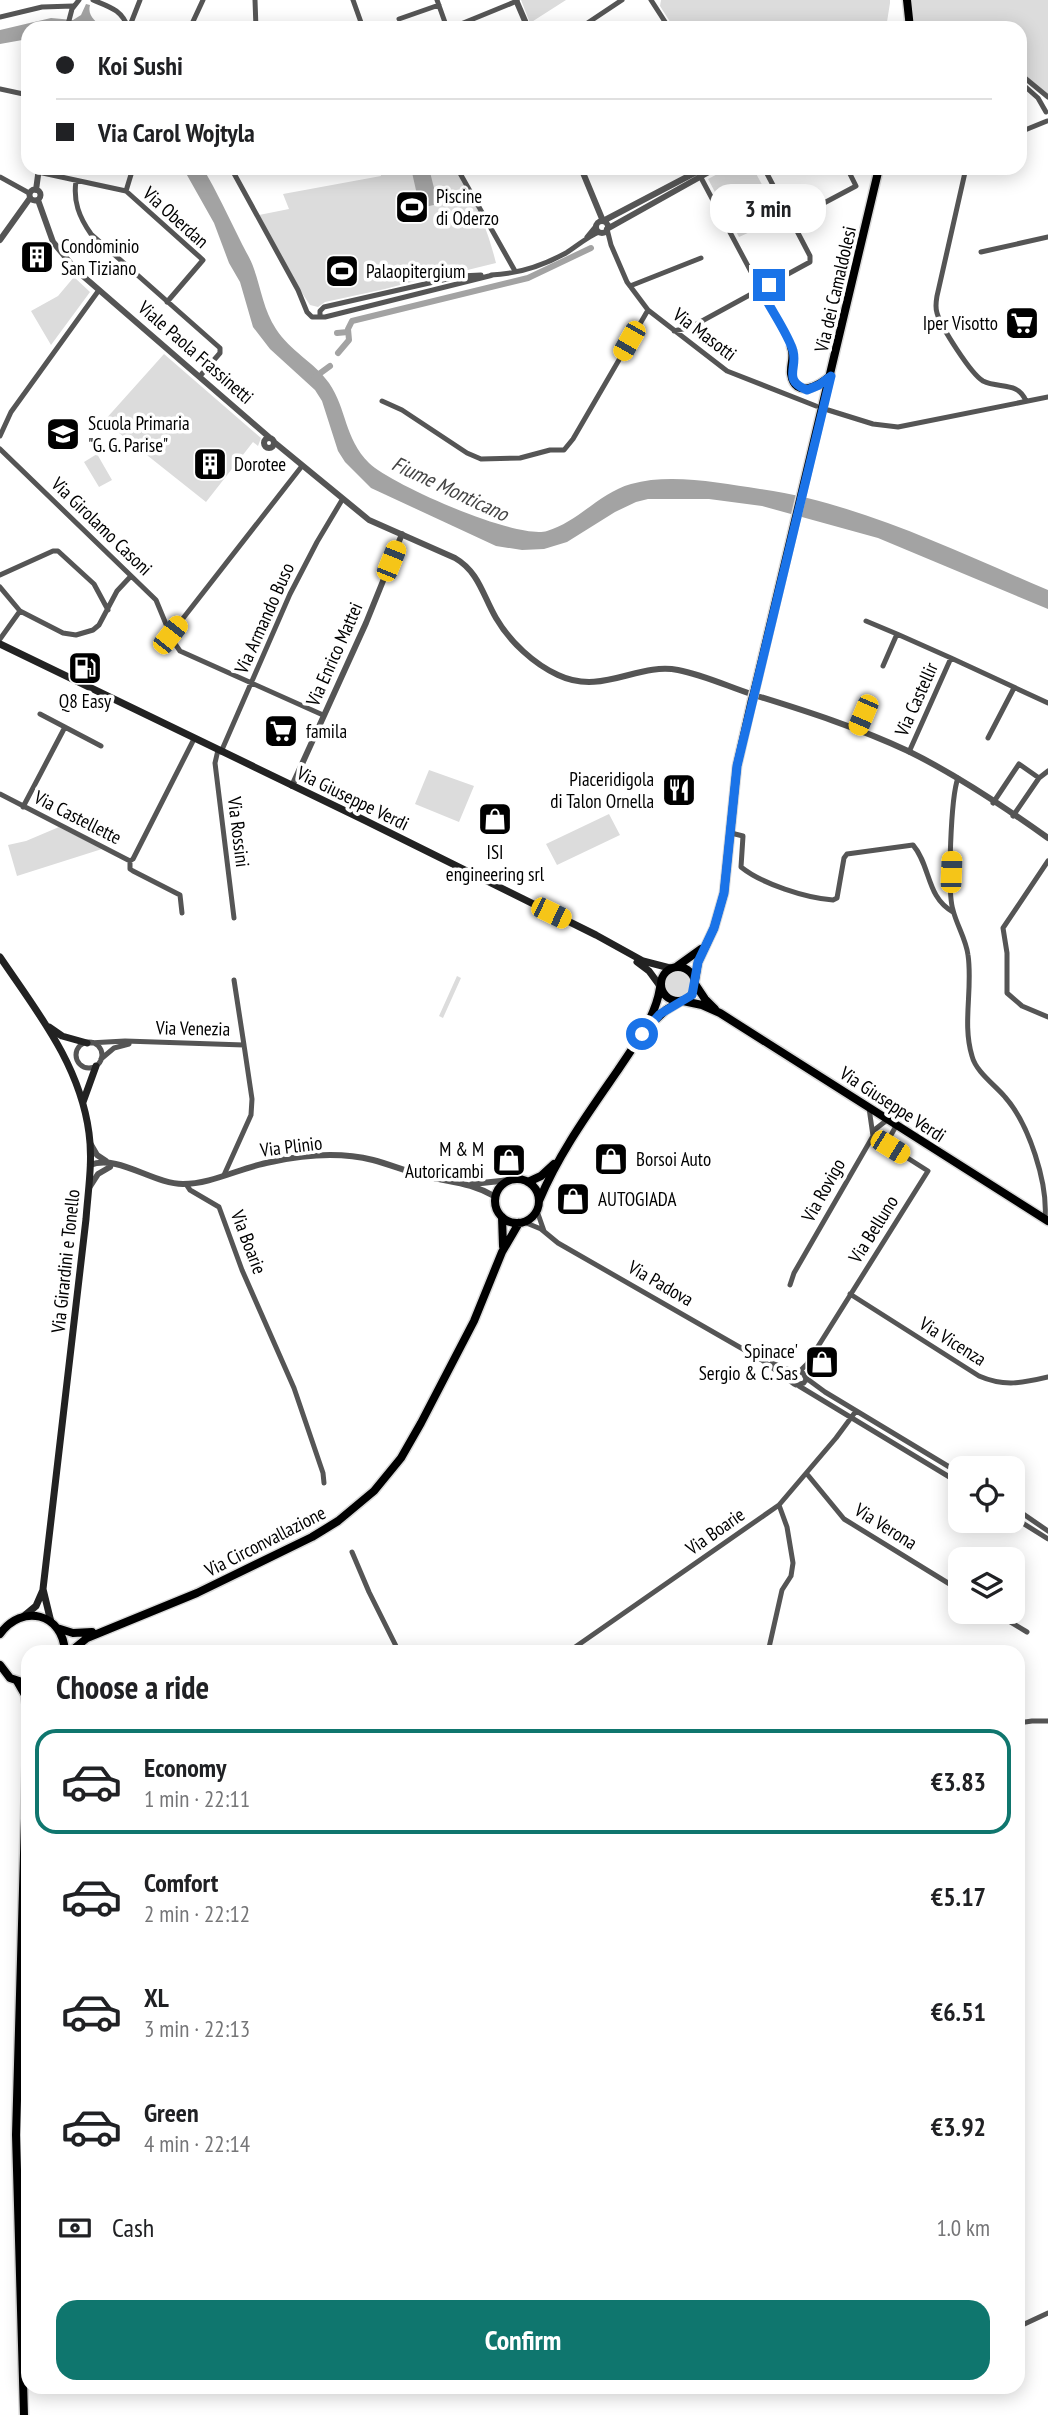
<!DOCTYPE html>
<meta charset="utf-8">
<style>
body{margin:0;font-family:"PT Sans Narrow",sans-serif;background:#f6f6f6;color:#202124;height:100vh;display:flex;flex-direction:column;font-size:26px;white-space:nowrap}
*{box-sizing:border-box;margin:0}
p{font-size:23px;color:#757577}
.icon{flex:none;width:38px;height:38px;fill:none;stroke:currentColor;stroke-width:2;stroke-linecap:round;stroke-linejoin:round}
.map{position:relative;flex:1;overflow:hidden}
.panel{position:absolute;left:21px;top:1645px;width:1004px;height:749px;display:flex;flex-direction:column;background:#fff;border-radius:21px;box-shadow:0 4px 18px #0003}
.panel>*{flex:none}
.top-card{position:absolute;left:21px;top:21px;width:1006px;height:154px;border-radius:21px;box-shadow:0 4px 18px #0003;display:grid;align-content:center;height:154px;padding:0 35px;background:#fff}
.fabs{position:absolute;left:948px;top:1456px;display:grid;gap:14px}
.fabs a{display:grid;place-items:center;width:77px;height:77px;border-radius:14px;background:#fff;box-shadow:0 4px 18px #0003;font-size:35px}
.end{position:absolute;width:32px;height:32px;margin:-16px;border:9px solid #1a73e8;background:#fff;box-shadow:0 0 0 4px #fff}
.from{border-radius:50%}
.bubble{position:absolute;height:49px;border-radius:21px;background:#fff;box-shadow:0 4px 18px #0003;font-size:23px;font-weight:800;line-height:49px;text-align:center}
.car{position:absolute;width:21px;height:42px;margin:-21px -10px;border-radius:9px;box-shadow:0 0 5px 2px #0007;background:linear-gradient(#f5c518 24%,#345 0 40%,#f5c518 0 76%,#345 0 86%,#f5c518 0)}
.top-card b{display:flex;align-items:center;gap:24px;height:66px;font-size:26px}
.top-card b+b{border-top:2px solid #e0e0e0}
.top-card i{width:18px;height:18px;background:#202124}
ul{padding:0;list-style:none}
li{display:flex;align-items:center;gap:21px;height:105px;margin:0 14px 10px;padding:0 21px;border:4px solid transparent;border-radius:21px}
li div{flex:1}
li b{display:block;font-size:26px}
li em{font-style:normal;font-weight:800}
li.active{border-color:#0f766e}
li>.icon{width:63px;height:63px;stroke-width:1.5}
h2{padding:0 35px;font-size:32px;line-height:84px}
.pay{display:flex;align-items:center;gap:18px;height:77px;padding:0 35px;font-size:26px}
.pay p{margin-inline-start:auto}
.primary-button{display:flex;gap:14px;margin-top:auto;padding:14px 35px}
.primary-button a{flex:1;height:80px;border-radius:21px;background:#0f766e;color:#fff;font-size:28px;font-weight:800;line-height:80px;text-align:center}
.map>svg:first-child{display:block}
.green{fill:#dcdcdc}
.water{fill:#a3a3a3}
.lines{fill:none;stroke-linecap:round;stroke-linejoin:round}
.canal{stroke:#a3a3a3;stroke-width:6}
.primary-casing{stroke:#dbdbdb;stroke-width:11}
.minor{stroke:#555;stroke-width:5}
.tertiary{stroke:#555;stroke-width:6}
.secondary{stroke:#222;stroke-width:7}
.primary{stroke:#000;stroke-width:8}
.primary-bridge-casing{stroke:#dbdbdb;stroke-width:11;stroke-linecap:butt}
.primary-bridge{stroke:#000;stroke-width:8}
.route{stroke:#1a73e8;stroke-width:9}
.labels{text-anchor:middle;stroke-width:7;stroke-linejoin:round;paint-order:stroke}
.poi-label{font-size:19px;fill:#000;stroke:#fff;text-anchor:start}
.street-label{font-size:19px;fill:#000;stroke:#fff}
.water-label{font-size:21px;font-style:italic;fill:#444;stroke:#fff}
</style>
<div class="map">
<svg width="1048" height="2415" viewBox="0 0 1048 2415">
<rect width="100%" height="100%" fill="#fff"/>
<path class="green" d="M521,0H566L530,23Z
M661,0H890V3L886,28H674L660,6Z
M907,0H1048V97L1020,74V28H910Z
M380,168H453C476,201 486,224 496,263L435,278L434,276L385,289L325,302L318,307L310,305L300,290L259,215L289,209L283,194L381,176Z
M729,168H753L780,218L739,237L708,179Z
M74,277L90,292L51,345L31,311L58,296Z
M164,354L261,438L258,446L253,442L206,502L104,421Z
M97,454L112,480L99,487L84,462Z
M429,770L474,786L459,822L415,804Z
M609,814L620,835L557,865L546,844Z
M59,827L102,849L17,876L8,845L26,841Z
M664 985a13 13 0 1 1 26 0a13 13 0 1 1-26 0Z
M457,976L461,978L443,1018L439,1016Z"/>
<path class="water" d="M86,4L90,5C87,16 96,21 103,28H28V39L0,44V30L51,18L73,20L81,15Z
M183,168H203C217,192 228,216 240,240C244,249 251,259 254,269C261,289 264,311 276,329C290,351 314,362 329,383C347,409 344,438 369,463C392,485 517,540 547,531C578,522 599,493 631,484C671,473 719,483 760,489C860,503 955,551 1048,590V609L878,538L762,506L709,499H648L636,502L615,512L567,542L544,549L522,550L496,546L371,488L345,462L338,451L322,401L315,390L270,349L253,327L240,282L229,263L214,223Z
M411,168H429L438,204L420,208Z"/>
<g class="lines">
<path class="canal" d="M337,333L348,332
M338,353L349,340L348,329L352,321L528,278L591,248
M315,377L330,366"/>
<g class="primary-casing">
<path id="primary" d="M907,0L910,28
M791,347C795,357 790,364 791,374C795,400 820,385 830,376
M755,689L879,168
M661 984a17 17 0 1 1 34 0a17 17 0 1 1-34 0Z
M676,967L701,949
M695,980L698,962L714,928L724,893L737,766L752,700
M695,984L705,999L715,1009
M683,1001L702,1005L720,1013L1048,1221
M651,1024L666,1010L679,1002
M495 1201a22 22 0 1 1 44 0a22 22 0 1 1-44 0Z
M528,1182L541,1176L554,1164
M539,1201C559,1153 589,1112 618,1070C635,1044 655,1019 660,988
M502,1217L503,1246
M57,1628L73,1633L92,1632
M0,1634C22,1603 63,1613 65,1652
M70,1652L87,1638L197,1593L312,1537L338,1521L374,1491L401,1458L421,1423L474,1321L502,1252L519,1223
M0,1665L10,1678L28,1684
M17,1681L25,1695L28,1713L16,2135L24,2415"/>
</g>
<path class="minor" d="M93,0C110,7 122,10 128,28
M255,0L256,28
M353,0L363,28
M437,0L447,28
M651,0L669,28
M0,17L42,7L73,6
M399,19L439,5
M67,28L72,9L79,0
M129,28L140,0
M190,28L203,0
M451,28L517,1
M580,28L622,0
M1020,74L1048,97
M1020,82L1038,98L1046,112
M0,89L28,95
M1020,132L1047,121
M231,168L298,290L307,312L312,317H325L493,275
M457,168L515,271
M966,168L937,296C936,302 935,307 937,313C941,327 971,374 983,381C999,389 1018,381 1026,401
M38,172L126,191L203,260L167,302
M699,174L791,347
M0,177L29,193
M76,181C73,201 79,217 91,234L220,348V353L200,376
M126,191L133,168
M792,220L856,186L847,168
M607,229L611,245L627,282L648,310L727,371L816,406
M587,237L596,226
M981,252L1048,237
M491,275C517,274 542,266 566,253C577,246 587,237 599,232
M630,286L701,258
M320,316V311L324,307L460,276L481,275
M674,331L691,327L810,262V256L764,168
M382,401L402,410L467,453L481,459L520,458L550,450H564L573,439L648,310
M828,410L873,424L898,427L1048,397
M0,436L11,412L99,290
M0,449L156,600L173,641L180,651L323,715
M0,575L53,551H58L94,584L108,610
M0,587L20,611L63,633L76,635L93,630L99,625L117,591L131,576
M866,621L897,634
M170,635L302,466
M0,639L20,611
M883,666L897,634L951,658
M40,714L101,746
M856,730L869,699
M988,738L1014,688
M218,750L215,763L234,918
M221,752L290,594L317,542L342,500
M909,752L951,658L1048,703
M958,778C951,796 947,891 953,910C957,926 966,939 968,955C973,988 962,1024 972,1056C976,1072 995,1085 1005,1097C1029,1124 1048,1183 1045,1219
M0,794L130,861L133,859L194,739
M993,803L1019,764L1039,778
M23,807L65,727
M1013,816L1039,778L1048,771
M731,833L743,836L741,867C762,884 806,898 833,900L837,898L844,858L847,854L913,845C931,866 926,897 953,912
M130,861V869L133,871L180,895L182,913
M1048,861L1003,928L1007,953V993L1022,1006L1048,1017
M234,980L244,1045
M76 1055a13 13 0 1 1 26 0a13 13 0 1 1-26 0Z
M89,1043L125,1041L244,1045L252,1099L251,1115L224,1175
M101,1059L114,1048L129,1044
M869,1108L873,1136
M873,1131L887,1120
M886,1144L896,1126
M186,1184L190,1190L219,1207L242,1270L294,1388L323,1473L324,1483
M537,1211L544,1231
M524,1222L541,1229L558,1243L762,1360L794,1384L796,1385L804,1383L806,1379L803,1373L798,1372L792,1375L794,1384
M790,1285L794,1273L873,1136
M850,1294L979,1376C1004,1387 1023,1383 1048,1377
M772,1363L795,1372
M799,1372L807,1364L928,1171L873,1136
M806,1378L825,1392L961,1474
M799,1386L961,1484
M807,1474L844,1519L961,1591
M1013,1507L1048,1531
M1013,1517L1048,1539
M352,1552L369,1592L399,1652
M994,1612L1027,1632
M568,1652L779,1505L836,1438L856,1411
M768,1652L782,1590L791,1576L793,1563L787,1527L779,1505
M1018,1723L1032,1721H1048
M1018,2327L1048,2313"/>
<path class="tertiary" d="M516,0L528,28
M581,168L603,221L704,168
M29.5 195a5.5 5.5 0 1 1 11 0a5.5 5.5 0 1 1-11 0Z
M36,190L39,168
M38,200L53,242L76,270L270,438
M596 227a6 6 0 1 1 12 0a6 6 0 1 1-12 0Z
M607,229L716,168
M0,240L30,198
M264 443a5 5 0 1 1 10 0a5 5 0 1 1-10 0Z
M274,442L369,520L455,558C479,572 483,596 496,618C510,642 534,664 558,675C602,696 638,662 678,670C704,675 729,687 754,695C806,711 859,728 908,751C955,774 1006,808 1048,838
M292,786L366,623L402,534
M90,1143L97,1155L106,1161
M90,1165C118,1154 153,1184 183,1184C212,1184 242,1167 271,1162C303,1155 341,1152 373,1160C392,1165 410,1173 429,1177C456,1183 471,1183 496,1197
M472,1184L511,1180
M89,1188L98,1174L110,1167"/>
<path class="secondary" d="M0,644L362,819L596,935L643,961L670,968
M0,957C38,1013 80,1065 89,1133C93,1161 88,1191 86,1219L43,1589L51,1622
M637,962L649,971L660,986
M49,1027L62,1036L87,1043
M83,1102L96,1066
M24,1616L36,1606L43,1590"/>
<use href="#primary" class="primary"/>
<g class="primary-bridge-casing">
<path id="primary-bridge" d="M752,700L755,689"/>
</g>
<use href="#primary-bridge" class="primary-bridge"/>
</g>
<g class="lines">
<path class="route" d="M642,1034L660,1014L692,995L698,962L714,928L724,893L737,766L831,376L819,385L807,390C782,380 798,368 793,351C789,335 769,307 761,290L769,285"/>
</g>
<defs>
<g id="stadium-square" transform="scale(1.75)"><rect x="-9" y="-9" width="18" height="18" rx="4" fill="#000" stroke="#fff"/><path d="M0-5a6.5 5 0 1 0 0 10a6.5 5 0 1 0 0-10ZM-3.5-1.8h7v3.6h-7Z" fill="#fff"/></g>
<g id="building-square" transform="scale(1.75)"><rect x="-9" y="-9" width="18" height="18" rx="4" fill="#000" stroke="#fff"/><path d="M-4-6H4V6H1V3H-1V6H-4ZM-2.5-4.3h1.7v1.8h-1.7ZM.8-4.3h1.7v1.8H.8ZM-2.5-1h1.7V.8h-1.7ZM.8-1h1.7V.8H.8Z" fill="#fff"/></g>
<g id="supermarket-square" transform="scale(1.75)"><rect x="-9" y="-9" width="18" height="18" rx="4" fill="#000" stroke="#fff"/><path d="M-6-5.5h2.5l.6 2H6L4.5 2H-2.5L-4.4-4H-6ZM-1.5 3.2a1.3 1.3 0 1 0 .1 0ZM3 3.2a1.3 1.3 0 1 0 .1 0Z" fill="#fff"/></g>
<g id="school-square" transform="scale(1.75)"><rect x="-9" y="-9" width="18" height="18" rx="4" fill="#000" stroke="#fff"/><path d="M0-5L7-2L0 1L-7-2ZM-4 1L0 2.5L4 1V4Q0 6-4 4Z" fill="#fff"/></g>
<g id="fuel-square" transform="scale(1.75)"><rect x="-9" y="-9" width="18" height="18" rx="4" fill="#000" stroke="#fff"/><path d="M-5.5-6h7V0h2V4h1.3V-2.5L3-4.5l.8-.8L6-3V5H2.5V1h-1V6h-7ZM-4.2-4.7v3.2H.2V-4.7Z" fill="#fff"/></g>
<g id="restaurant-square" transform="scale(1.75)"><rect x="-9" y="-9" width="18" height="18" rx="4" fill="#000" stroke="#fff"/><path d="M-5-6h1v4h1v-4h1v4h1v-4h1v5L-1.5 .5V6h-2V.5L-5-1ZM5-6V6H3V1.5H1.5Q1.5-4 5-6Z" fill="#fff"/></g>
<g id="shop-square" transform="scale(1.75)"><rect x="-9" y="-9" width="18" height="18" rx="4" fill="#000" stroke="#fff"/><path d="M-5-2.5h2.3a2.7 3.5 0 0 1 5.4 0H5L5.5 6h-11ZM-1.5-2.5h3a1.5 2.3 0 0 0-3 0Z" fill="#fff"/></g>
</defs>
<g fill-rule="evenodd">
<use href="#stadium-square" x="412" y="207"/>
<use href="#building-square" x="37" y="257"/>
<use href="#stadium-square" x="342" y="271"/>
<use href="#supermarket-square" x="1022" y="323"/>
<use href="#school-square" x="63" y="434"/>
<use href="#building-square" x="210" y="464"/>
<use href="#fuel-square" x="85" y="668"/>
<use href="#supermarket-square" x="281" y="731"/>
<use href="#restaurant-square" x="679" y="790"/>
<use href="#shop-square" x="495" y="819"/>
<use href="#shop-square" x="611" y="1159"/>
<use href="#shop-square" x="509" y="1160"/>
<use href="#shop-square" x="573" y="1199"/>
<use href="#shop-square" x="822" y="1362"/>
</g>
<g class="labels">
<g class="poi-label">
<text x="436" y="203">Piscine<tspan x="436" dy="22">di Oderzo</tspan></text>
<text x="61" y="253">Condominio<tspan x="61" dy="22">San Tiziano</tspan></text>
<text x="366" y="278">Palaopitergium</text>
<text x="998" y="330" text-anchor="end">Iper Visotto</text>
<text x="88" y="430">Scuola Primaria<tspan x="88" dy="22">"G. G. Parise"</tspan></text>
<text x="234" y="471">Dorotee</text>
<text x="85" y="708" text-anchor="middle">Q8 Easy</text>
<text x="306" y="738">famila</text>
<text x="654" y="786" text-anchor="end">Piaceridigola<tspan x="654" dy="22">di Talon Ornella</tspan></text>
<text x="495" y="859" text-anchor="middle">ISI<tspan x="495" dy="22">engineering srl</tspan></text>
<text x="484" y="1156" text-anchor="end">M &amp; M<tspan x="484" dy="22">Autoricambi</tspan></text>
<text x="636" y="1166">Borsoi Auto</text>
<text x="598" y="1206">AUTOGIADA</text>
<text x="798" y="1358" text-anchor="end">Spinace'<tspan x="798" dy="22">Sergio &amp; C. Sas</tspan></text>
</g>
<g class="street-label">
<text transform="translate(176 217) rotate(42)" y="7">Via Oberdan</text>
<text transform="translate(835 289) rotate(-77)" y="7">Via dei Camaldolesi</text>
<text transform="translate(705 334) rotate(37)" y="7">Via Masotti</text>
<text transform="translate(196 352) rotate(41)" y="7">Viale Paola Frassinetti</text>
<text transform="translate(102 526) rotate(44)" y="7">Via Girolamo Casoni</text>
<text transform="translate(264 618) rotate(-66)" y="7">Via Armando Buso</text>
<text transform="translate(334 654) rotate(-66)" y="7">Via Enrico Mattei</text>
<text transform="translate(916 699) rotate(-66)" y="7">Via Castellir</text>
<text transform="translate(353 798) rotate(26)" y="7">Via Giuseppe Verdi</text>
<text transform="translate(78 817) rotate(27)" y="7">Via Castellette</text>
<text transform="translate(239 832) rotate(83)" y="7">Via Rossini</text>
<text transform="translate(193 1028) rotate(1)" y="7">Via Venezia</text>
<text transform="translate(893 1104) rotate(33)" y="7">Via Giuseppe Verdi</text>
<text transform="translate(291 1146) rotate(-7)" y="7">Via Plinio</text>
<text transform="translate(823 1190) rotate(-61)" y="7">Via Rovigo</text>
<text transform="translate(873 1229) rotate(-58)" y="7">Via Belluno</text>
<text transform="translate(249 1242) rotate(69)" y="7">Via Boarie</text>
<text transform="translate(65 1261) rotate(-84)" y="7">Via Girardini e Tonello</text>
<text transform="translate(661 1283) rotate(30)" y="7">Via Padova</text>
<text transform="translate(953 1341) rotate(32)" y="7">Via Vicenza</text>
<text transform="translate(886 1526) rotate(32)" y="7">Via Verona</text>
<text transform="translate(715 1531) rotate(-35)" y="7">Via Boarie</text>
<text transform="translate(265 1541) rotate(-27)" y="7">Via Circonvallazione</text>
</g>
<g class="water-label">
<text transform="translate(450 489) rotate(25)" y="7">Fiume Monticano</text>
</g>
</g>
</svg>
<div class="fabs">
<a><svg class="icon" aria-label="locate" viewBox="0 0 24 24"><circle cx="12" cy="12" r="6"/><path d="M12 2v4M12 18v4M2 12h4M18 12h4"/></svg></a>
<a><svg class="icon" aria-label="layers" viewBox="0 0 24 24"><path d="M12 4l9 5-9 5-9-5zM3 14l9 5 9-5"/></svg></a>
</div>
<i class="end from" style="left:642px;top:1034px"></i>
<i class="end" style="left:769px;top:285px"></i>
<div class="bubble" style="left:710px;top:184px;width:116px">3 min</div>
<i class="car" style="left:629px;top:341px;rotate:210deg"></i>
<i class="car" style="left:391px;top:561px;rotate:22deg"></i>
<i class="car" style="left:170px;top:635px;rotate:38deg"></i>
<i class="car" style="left:863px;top:715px;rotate:203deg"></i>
<i class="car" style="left:951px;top:872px;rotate:2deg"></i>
<i class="car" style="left:551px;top:913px;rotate:116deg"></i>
<i class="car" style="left:890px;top:1147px;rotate:122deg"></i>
<div class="top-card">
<b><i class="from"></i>Koi Sushi</b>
<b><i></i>Via Carol Wojtyla</b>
</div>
<section class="panel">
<h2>Choose a ride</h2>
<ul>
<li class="active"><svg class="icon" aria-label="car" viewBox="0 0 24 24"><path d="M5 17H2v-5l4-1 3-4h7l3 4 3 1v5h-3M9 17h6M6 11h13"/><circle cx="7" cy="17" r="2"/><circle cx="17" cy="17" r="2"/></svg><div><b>Economy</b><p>1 min · 22:11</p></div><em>€3.83</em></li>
<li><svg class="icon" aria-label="car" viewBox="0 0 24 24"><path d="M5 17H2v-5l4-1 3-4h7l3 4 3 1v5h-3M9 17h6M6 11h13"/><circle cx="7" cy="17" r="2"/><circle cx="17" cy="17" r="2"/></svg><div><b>Comfort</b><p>2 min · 22:12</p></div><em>€5.17</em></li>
<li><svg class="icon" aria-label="car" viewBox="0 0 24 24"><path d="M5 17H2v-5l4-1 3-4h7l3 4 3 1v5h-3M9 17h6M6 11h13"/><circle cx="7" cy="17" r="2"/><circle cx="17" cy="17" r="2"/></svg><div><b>XL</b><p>3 min · 22:13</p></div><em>€6.51</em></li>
<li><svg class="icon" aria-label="car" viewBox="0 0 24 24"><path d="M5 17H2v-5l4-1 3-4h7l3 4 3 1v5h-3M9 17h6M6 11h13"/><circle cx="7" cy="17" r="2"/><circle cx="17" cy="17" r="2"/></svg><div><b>Green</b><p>4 min · 22:14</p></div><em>€3.92</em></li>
</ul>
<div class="pay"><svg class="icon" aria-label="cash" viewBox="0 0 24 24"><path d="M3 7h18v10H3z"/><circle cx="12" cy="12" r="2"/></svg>Cash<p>1.0 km</p></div>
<div class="primary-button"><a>Confirm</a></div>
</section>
</div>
